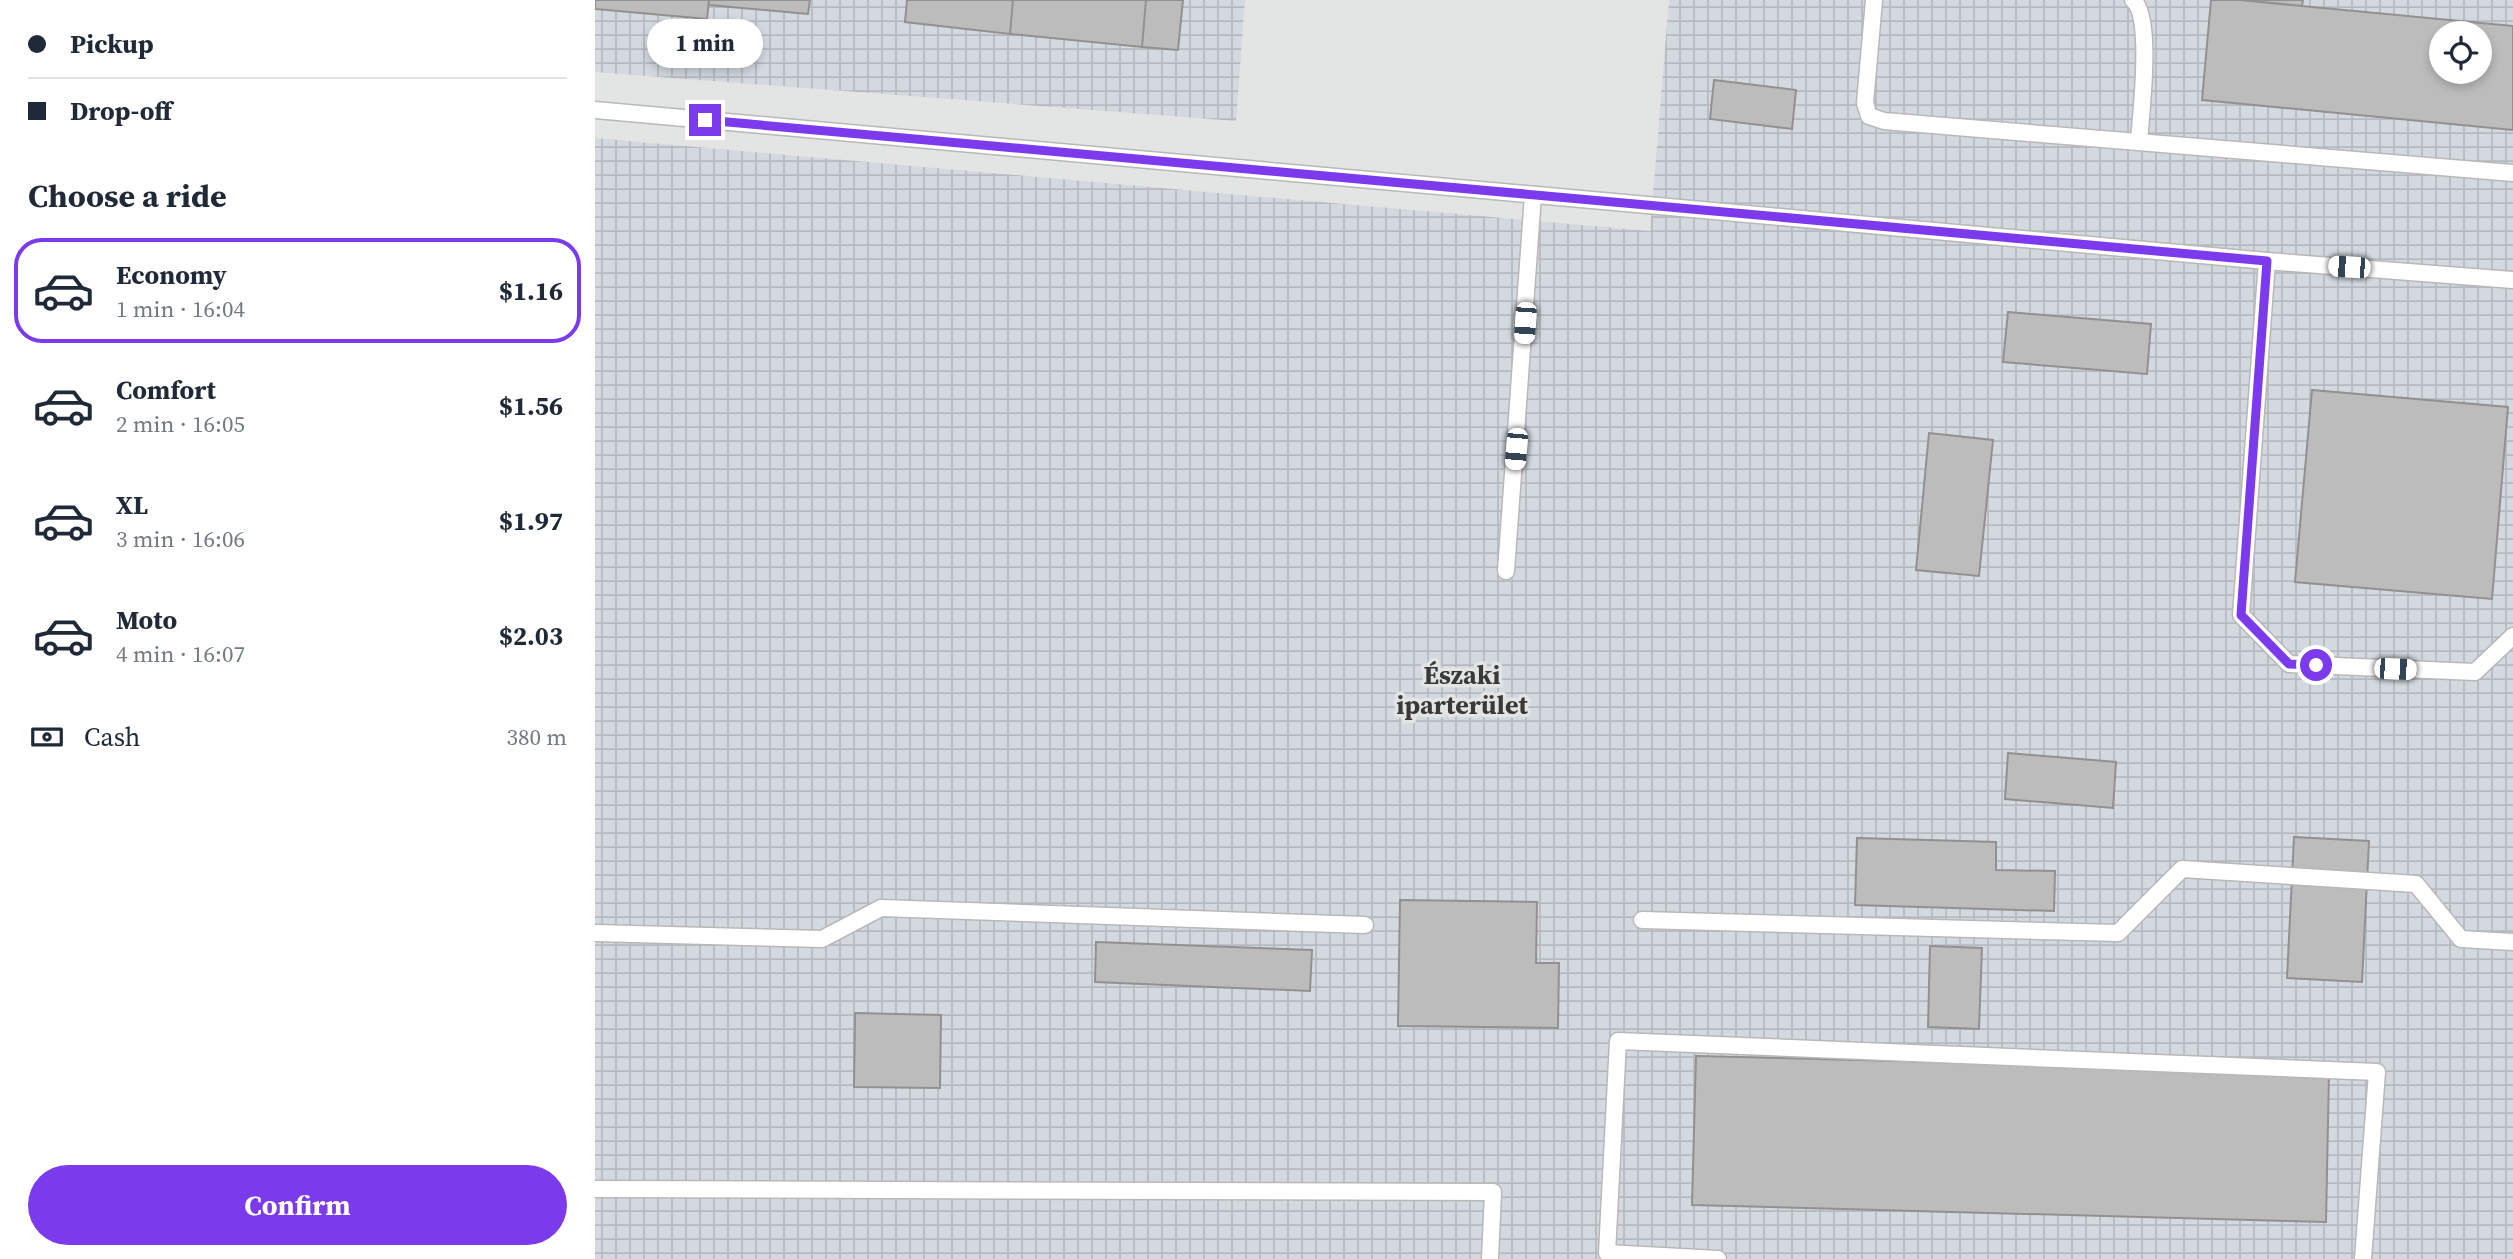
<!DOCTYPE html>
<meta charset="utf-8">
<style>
body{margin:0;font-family:"Source Serif 4",serif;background:#f2f2f3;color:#1f2937;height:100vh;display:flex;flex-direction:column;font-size:26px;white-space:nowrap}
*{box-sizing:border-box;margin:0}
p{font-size:23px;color:#747a83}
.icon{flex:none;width:38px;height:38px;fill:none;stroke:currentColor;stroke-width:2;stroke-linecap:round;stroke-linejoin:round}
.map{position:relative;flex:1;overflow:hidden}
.drawer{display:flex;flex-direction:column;background:#fff;width:595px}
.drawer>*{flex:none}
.hud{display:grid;align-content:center;height:154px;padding:0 28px;background:#fff}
.controls{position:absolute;left:1834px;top:21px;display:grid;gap:14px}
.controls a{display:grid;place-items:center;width:63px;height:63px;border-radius:50%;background:#fff;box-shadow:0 4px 10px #0003;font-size:35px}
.end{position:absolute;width:32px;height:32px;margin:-16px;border:9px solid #7c3aed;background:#fff;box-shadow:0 0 0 4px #fff}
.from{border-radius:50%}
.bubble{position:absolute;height:49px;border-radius:24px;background:#fff;box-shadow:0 4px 10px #0003;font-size:23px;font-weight:700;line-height:49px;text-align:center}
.car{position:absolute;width:21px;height:42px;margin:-21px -10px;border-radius:9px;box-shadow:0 0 5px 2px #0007;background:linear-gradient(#fff 24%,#345 0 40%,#fff 0 76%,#345 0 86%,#fff 0)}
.hud b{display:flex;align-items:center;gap:24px;height:66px;font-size:26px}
.hud b+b{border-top:2px solid #e0e1e3}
.hud i{width:18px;height:18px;background:#1f2937}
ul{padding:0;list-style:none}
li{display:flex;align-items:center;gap:21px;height:105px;margin:0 14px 10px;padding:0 14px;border:4px solid transparent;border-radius:28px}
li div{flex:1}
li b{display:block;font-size:26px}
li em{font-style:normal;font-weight:700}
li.active{border-color:#7c3aed}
li>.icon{width:63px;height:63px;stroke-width:1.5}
h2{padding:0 28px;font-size:32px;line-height:84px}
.pay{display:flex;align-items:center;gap:18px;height:77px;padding:0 28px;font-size:26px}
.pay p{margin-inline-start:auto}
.primary-button{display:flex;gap:14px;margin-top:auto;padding:14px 28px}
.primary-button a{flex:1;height:80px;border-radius:42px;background:#7c3aed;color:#fff;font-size:28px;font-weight:700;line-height:80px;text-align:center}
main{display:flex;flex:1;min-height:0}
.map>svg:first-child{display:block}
.industrial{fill:url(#industrial-grid);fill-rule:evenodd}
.building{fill:#bdbcbc;stroke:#929090;stroke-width:2;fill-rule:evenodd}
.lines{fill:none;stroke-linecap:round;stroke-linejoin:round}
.lane-casing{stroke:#b8b8b9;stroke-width:19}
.lane{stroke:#fff;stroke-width:16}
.route{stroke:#7c3aed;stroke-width:9}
.labels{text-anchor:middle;stroke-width:7;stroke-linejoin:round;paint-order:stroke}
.district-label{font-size:26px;font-weight:bold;fill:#39393a;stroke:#e3e4e4}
</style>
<main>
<section class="drawer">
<div class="hud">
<b><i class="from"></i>Pickup</b>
<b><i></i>Drop-off</b>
</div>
<h2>Choose a ride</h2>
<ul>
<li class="active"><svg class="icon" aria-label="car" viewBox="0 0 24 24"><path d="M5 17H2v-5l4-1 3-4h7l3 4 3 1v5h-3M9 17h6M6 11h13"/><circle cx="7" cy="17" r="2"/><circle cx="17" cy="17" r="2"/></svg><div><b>Economy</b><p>1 min · 16:04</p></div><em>$1.16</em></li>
<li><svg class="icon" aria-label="car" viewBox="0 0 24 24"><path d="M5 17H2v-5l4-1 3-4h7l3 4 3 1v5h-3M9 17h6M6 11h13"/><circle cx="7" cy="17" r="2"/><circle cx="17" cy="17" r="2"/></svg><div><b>Comfort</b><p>2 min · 16:05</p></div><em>$1.56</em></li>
<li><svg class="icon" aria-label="car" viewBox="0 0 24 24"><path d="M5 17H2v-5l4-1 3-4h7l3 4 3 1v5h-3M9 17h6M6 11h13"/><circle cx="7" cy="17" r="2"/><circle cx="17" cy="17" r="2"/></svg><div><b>XL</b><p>3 min · 16:06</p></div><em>$1.97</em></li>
<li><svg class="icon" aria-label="car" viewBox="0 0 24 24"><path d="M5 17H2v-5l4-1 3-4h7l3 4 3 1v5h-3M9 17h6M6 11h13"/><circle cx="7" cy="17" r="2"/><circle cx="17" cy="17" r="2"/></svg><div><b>Moto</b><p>4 min · 16:07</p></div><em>$2.03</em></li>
</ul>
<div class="pay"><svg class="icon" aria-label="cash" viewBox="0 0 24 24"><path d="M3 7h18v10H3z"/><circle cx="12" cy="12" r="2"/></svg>Cash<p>380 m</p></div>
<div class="primary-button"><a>Confirm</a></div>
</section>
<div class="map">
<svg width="1918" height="1259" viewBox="0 0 1918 1259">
<defs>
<pattern id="industrial-grid" width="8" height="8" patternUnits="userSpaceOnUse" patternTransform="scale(1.75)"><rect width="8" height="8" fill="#d4d9e0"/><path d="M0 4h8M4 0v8" fill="none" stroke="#b6bac0"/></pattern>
</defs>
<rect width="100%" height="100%" fill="#e3e4e4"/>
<path class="industrial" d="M0,0H650L641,121L0,72Z
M1074,0H1918V1259H0V138L1055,231ZM1846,33H1885V72H1846Z"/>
<path class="building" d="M0,0H114L112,19L0,9Z
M114,0H215L213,14L114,5Z
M312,0H418L415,34L310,22Z
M418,0H551L547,47L415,34Z
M551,0H588L583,50L547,47Z
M1616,0H1645L1918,26V130L1607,100ZM1846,33H1885V72H1846Z
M1645,0H1708L1707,6Z
M1119,80L1201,90L1197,129L1115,119Z
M1413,312L1556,324L1552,374L1408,362Z
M1717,390L1913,407L1897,599L1700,582Z
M1334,433L1398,440L1384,576L1321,570Z
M1413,753L1521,762L1518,808L1410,799Z
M1699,837L1774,841L1767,982L1692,978Z
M1262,838L1401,842V870L1460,871L1459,911L1260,905Z
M805,900L942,902L941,963H964L963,1028L803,1026Z
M501,942L717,950L715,991L500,982Z
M1335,946L1387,948L1384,1029L1333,1027Z
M260,1013L346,1015L345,1088L259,1087Z
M1101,1056L1734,1072L1731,1222L1097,1205Z"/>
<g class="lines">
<g class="lane-casing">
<path id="lane" d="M1279,0L1270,103L1274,116L1289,121L1918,173
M1538,0C1558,17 1546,112 1544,141
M0,110L1672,261L1918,280
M1672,261L1646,615L1694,664L1880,672L1918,636
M911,571L938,195
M1047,920L1523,933L1587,869L1821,884L1866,939L1918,942
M0,933L227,939L286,908L770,925
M0,1189L898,1192L895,1259
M1123,1259L1012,1253L1023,1041L1782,1072L1768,1259"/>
</g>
<use href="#lane" class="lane"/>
</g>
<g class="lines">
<path class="route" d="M110,120L1672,261L1646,615L1694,664L1721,665"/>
</g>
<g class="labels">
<g class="district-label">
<text x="867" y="684">Északi<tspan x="867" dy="30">iparterület</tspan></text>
</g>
</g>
</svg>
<div class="controls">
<a><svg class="icon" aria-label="locate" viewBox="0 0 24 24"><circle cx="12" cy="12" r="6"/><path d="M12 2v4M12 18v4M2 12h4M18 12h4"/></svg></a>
</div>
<i class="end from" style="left:1721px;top:665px"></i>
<i class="end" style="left:110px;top:120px"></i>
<div class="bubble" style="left:52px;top:19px;width:116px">1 min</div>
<i class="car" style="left:1754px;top:267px;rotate:274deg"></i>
<i class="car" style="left:930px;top:323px;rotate:184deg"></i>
<i class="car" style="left:921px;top:449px;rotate:185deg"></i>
<i class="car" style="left:1800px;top:669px;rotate:92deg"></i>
</div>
</main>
